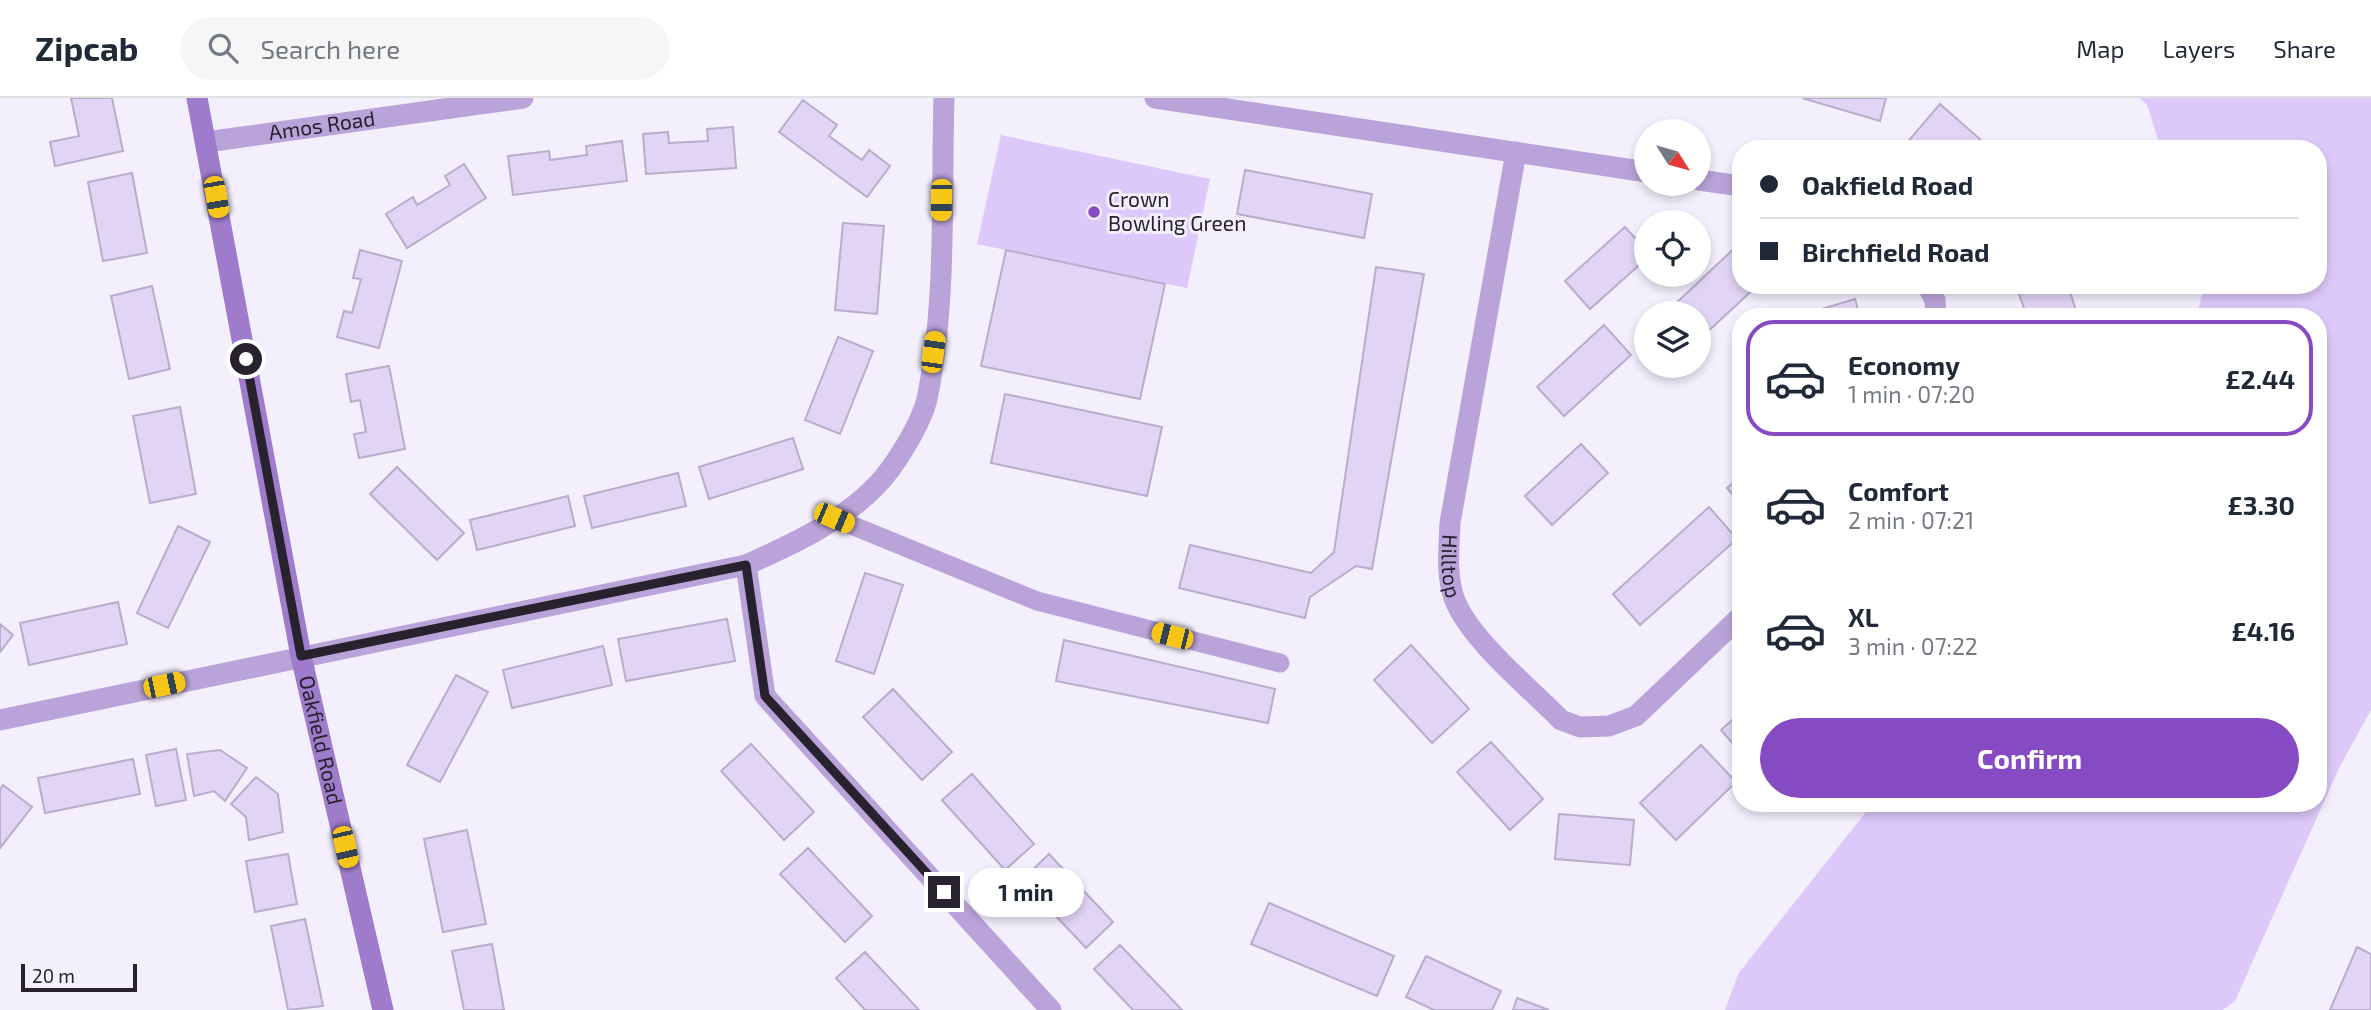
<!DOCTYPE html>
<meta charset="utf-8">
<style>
body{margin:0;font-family:"Exo 2",sans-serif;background:#f6f6f7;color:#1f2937;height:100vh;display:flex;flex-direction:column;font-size:26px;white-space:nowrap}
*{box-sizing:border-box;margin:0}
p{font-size:23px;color:#747a83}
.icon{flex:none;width:38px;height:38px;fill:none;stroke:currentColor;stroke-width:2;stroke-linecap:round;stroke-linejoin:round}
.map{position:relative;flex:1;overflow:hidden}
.drawer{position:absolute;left:1732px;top:210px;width:595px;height:504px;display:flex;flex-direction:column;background:#fff;border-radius:28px;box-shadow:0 4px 10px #0003}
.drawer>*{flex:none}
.banner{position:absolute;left:1732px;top:42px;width:595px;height:154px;border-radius:28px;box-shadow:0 4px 10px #0003;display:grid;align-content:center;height:154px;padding:0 28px;background:#fff}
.needle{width:46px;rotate:127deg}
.tools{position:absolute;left:1634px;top:21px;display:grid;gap:14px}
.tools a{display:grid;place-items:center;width:77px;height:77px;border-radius:50%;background:#fff;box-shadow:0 4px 10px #0003;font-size:35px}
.scale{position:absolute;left:21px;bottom:18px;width:116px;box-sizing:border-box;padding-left:7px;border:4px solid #27222e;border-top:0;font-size:19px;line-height:24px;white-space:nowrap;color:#27222e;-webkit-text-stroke:5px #f4effd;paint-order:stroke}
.end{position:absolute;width:32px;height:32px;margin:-16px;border:9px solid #27222e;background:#fff;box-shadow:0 0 0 4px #fff}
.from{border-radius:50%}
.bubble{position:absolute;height:49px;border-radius:24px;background:#fff;box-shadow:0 4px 10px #0003;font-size:23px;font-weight:700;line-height:49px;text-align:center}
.car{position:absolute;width:21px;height:42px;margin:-21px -10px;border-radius:9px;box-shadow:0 0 5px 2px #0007;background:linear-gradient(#f5c518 24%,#345 0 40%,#f5c518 0 76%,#345 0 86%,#f5c518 0)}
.banner b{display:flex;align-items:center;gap:24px;height:66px;font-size:26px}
.banner b+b{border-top:2px solid #e0e1e3}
.banner i{width:18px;height:18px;background:#1f2937}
ul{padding:12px 0 0;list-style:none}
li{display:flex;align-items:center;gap:21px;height:116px;margin:0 14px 10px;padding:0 14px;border:4px solid transparent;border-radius:28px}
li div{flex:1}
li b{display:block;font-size:26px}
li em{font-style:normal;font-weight:700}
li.active{border-color:#864bc2}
li>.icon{width:63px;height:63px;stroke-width:1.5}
.cta{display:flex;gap:14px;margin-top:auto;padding:14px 28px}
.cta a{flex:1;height:80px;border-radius:42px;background:#864bc2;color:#fff;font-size:28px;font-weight:700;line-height:80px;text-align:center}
header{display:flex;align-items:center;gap:42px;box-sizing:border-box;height:98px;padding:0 35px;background:#fff;border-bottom:2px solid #e0e1e3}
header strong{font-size:33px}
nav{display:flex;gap:38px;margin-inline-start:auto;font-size:24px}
.search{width:490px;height:63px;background:#f6f6f7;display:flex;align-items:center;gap:18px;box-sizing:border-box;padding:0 24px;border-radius:38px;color:#747a83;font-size:26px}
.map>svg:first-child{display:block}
.green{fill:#ddc8fa}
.building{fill:#e2d4f5;stroke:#b9accc;stroke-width:2}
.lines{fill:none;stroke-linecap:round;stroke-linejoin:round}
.lane{stroke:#baa3d9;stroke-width:19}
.street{stroke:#baa3d9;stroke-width:21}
.secondary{stroke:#9f7ccb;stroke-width:21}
.route{stroke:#27222e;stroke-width:9}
.poi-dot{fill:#864bc2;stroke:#f4effd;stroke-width:2.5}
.labels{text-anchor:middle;stroke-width:6;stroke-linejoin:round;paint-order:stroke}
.street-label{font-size:21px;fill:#27222e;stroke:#f4effd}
.poi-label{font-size:21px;fill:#27222e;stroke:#f4effd;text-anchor:start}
</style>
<header>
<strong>Zipcab</strong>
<div class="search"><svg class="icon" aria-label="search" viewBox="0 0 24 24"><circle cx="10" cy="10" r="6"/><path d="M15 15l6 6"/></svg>Search here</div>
<nav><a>Map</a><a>Layers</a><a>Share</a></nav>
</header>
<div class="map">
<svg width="2371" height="912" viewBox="0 0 2371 912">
<rect width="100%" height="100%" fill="#f4effd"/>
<path class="green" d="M2139,0H2371V612L2339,670L2235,903L2223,912H1725L1738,876L1873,705H2319V219H2196L2205,187H2319V51H2161L2147,7Z
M1001,37L1210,81L1187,190L977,146Z"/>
<path class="building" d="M71,0H112L123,53L55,68L50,44L79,38Z
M1802,0H1886L1880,23Z
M803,2L837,27L829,38L862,62L869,52L890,68L867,99L779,34Z
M1940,6L1991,51H1910L1905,47Z
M733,29L736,70L646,76L643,36L668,34L669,45L708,43L707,31Z
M622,43L627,83L513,97L508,58L549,53L550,62L587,57L586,48Z
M464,66L486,100L407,150L386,116L413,99L417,107L450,87L445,78Z
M1245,72L1372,96L1364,140L1237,116Z
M132,75L147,155L103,163L88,84Z
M843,125L884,128L877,216L835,212Z
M1625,129L1647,153V160L1590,211L1565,183Z
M1741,144V187H1758L1704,237L1699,232V215H1683L1675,206Z
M360,152L402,163L379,250L337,239L344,213L352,215L361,181L353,180Z
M1006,152L1165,186L1140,301L981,268Z
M1376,169L1424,176L1372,471L1356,468L1310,499L1305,520L1179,490L1190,447L1311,475L1334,454Z
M2016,187H2068L2078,219H2027Z
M152,188L170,271L129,281L111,198Z
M1855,201L1860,219H1817L1815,213Z
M1604,227L1631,257L1564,318L1537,289Z
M838,239L873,253L840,336L805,322Z
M389,268L405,351L359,360L354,336L366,334L360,302L351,304L346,276Z
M1005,296L1162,329L1147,398L991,365Z
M180,309L196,396L150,405L133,318Z
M793,340L803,371L709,401L699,369Z
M1581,346L1608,375L1552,427L1525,398Z
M397,369L464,435L437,462L370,396Z
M678,375L686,408L592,430L584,398Z
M1741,378V406L1727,390Z
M568,398L575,428L477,452L470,422Z
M1709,409L1737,441L1640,527L1613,496Z
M178,428L210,444L168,530L137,515Z
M865,475L903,487L874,576L836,563Z
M118,504L127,546L29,567L20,525Z
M727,521L735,563L626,583L618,541Z
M0,526L13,537L0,554Z
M1064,542L1275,591L1268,625L1056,583Z
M1411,547L1469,611L1432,645L1374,582Z
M603,548L612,587L512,610L503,572Z
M456,577L488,594L440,684L407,667Z
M893,591L952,654L922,682L863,619Z
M1741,614V655L1721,632Z
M1491,644L1543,701L1510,732L1457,674Z
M751,646L814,714L784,742L721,673Z
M1701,647L1736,684L1676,742L1640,705Z
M176,651L186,702L156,708L146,657Z
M220,652L247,670L225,703L214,693L194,698L187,656Z
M133,661L140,696L45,715L38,680Z
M972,676L1034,746L1005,772L942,702Z
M256,679L278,696L283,734L249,742L246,719L231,706Z
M3,687L32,709L0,750V692Z
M1559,716L1634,722L1630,767L1555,761Z
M467,732L486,826L443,834L424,741Z
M808,750L872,818L845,844L780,776Z
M288,756L297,806L255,814L246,763Z
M1049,756L1113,824L1086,850L1022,782Z
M1269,805L1394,858L1377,898L1251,846Z
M305,821L323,908L288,912L271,828Z
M492,846L504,912H464L452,853Z
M1120,847L1182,912H1133L1094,871Z
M2357,849L2371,856V912H2330Z
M865,854L919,912H865L836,880Z
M1426,858L1501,893L1492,912H1434L1406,899Z
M1517,900L1549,912H1513Z"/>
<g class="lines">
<path class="lane" d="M834,420L1037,503L1280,565"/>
<g class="street">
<path d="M1155,0L1647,74"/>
<path id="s1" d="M206,44L523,0"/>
<path id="s2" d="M1516,54L1450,425C1449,451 1446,476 1454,500C1468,540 1531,591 1561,622L1580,629L1609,628L1636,618L1741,518"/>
<path d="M1699,82L1741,88"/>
<path d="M1927,187L1935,202L1936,219"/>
<path d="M746,467L765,598L1051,912"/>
<path d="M0,622L746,467C791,447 841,424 876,388C894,370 921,326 927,301C947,204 941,99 944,0"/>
</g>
<path class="secondary" id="s3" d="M197,0L301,558L383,912"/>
</g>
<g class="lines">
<path class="route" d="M246,261L301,558L746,467L765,598L944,794"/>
</g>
<circle class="poi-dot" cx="1094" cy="114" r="7"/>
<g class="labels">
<g class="street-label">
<text dy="7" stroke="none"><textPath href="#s1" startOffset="117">Amos Road</textPath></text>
<text dy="7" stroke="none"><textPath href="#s2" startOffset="420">Hilltop</textPath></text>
<text dy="7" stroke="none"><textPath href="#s3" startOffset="654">Oakfield Road</textPath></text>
</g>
<g class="poi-label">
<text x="1108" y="109">Crown<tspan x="1108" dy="24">Bowling Green</tspan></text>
</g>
</g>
</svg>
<div class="tools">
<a><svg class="needle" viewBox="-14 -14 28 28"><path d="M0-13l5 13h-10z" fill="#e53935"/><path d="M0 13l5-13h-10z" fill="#747a83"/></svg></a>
<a><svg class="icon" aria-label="locate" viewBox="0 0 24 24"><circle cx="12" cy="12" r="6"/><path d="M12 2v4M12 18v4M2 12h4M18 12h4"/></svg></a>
<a><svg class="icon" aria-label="layers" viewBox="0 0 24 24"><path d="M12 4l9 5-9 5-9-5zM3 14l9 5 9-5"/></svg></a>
</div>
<div class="scale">20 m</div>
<i class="end from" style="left:246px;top:261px"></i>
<i class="end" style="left:944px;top:794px"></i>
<div class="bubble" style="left:968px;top:770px;width:116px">1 min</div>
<i class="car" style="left:216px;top:99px;rotate:170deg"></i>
<i class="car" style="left:941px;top:102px;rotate:181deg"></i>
<i class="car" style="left:933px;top:254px;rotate:8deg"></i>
<i class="car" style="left:834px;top:420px;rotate:113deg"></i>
<i class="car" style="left:1172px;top:538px;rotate:284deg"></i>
<i class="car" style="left:164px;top:587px;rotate:78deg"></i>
<i class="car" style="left:345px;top:749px;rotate:167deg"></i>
<div class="banner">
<b><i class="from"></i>Oakfield Road</b>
<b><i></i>Birchfield Road</b>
</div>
<section class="drawer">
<ul>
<li class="active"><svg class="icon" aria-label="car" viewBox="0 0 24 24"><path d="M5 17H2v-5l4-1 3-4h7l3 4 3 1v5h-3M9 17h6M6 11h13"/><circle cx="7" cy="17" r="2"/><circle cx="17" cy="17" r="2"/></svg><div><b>Economy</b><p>1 min · 07:20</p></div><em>£2.44</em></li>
<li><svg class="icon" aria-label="car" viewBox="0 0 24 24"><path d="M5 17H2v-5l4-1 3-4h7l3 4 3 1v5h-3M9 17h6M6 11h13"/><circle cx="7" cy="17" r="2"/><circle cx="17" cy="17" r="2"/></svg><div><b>Comfort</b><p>2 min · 07:21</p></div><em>£3.30</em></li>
<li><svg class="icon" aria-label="car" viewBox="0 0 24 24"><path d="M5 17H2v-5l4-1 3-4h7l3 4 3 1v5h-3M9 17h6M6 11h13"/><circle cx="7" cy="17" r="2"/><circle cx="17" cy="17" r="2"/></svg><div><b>XL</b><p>3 min · 07:22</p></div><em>£4.16</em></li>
</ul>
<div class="cta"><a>Confirm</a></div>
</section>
</div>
